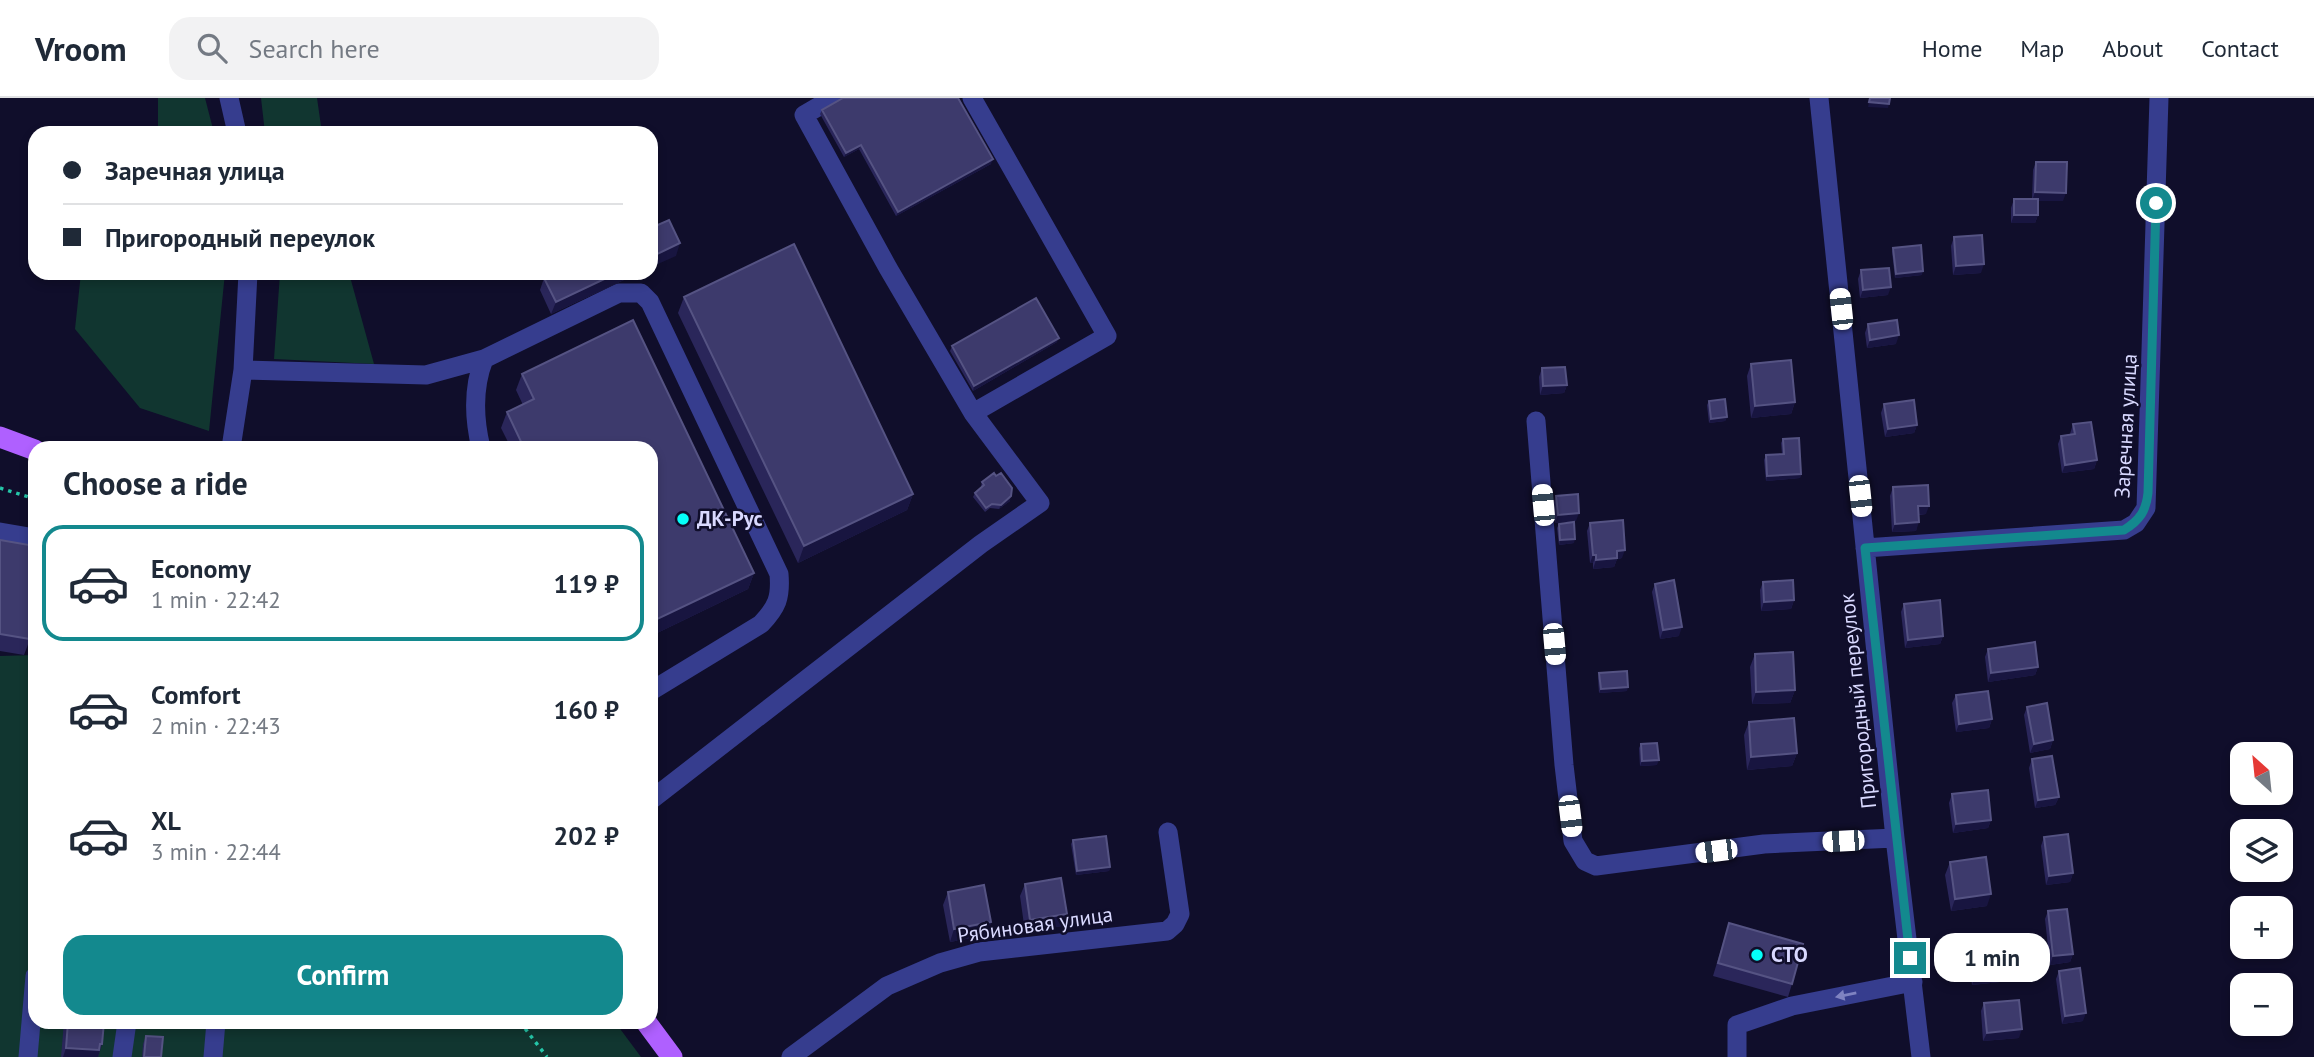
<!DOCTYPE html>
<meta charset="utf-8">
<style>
body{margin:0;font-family:"PT Sans",sans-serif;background:#f2f2f3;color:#1f2937;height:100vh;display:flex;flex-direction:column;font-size:26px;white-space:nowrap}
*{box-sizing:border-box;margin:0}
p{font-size:23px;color:#747a83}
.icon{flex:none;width:38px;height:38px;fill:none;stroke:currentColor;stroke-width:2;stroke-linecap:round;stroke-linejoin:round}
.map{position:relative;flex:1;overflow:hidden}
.drawer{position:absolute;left:28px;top:343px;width:630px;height:588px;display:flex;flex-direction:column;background:#fff;border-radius:21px;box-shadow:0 4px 10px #0003}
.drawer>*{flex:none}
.hud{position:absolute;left:28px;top:28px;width:630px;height:154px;border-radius:21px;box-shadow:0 4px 10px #0003;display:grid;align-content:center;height:154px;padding:0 35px;background:#fff}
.needle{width:46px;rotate:333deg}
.controls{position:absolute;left:2230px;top:644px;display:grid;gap:14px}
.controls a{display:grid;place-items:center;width:63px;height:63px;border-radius:14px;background:#fff;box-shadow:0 4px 10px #0003;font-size:35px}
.end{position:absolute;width:32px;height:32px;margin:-16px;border:9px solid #13898e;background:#fff;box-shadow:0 0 0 4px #fff}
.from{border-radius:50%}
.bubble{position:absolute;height:49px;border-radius:21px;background:#fff;box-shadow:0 4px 10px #0003;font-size:23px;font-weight:600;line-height:49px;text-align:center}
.car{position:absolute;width:21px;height:42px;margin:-21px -10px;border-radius:9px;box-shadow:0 0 5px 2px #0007;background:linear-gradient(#fff 24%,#345 0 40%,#fff 0 76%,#345 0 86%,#fff 0)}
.hud b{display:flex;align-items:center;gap:24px;height:66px;font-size:26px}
.hud b+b{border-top:2px solid #e0e1e3}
.hud i{width:18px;height:18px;background:#1f2937}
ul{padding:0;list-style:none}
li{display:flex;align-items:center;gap:21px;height:116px;margin:0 14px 10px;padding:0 21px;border:4px solid transparent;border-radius:21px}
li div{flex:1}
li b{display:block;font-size:26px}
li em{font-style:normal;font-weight:600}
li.current{border-color:#13898e}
li>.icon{width:63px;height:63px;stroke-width:1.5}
h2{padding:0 35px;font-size:32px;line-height:84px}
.primary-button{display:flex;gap:14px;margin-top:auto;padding:14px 35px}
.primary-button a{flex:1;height:80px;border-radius:21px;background:#13898e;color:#fff;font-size:28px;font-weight:600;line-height:80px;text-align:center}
header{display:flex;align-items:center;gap:42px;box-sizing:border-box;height:98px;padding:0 35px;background:#fff;border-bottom:2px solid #e0e1e3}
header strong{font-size:33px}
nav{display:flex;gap:38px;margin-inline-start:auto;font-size:24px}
.search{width:490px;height:63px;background:#f2f2f3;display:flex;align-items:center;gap:18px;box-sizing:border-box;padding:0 24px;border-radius:21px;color:#747a83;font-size:26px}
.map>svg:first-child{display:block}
.green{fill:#113630}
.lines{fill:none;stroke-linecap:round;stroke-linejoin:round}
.path{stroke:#25c6a8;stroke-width:3.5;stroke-dasharray:3.5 5;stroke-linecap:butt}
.minor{stroke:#363d8e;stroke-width:19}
.major{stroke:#af60ff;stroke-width:21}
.wall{fill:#2a265a}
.shaded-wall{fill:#181540}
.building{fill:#3d3a6c;stroke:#555383;stroke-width:2}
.oneway{fill:#7f83c1}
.route{stroke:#13898e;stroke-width:9}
.poi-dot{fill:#05fff9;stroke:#100e2b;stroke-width:2.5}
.labels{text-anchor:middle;stroke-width:5;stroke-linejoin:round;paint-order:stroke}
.street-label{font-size:21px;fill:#d9d9ff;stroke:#100e2b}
.poi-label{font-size:21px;font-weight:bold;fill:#d9d9ff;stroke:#100e2b;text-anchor:start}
</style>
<header>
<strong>Vroom</strong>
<div class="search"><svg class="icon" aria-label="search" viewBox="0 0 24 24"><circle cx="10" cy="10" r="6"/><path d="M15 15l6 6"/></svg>Search here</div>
<nav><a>Home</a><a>Map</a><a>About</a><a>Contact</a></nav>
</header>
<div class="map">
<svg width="2314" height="959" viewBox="0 0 2314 959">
<rect width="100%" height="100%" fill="#100e2b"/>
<path class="green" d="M158,0H205L214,35H155L158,32Z
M261,0H317L322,35H265Z
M81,175H225L209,333L140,310L75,231Z
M280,175H349L374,266L274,261Z
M35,557V924H615L641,959H0V558Z"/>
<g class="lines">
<path class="path" d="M0,390L35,401
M520,924L547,959"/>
<path class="minor" d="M229,0L237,35
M972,0L1107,238L973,315
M1819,0L1895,740L1921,959
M243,272L426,277L484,261
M1536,323L1564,667L1573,743L1585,763L1596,768L1764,746L1895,740
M231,350L243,272L248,175
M481,350C474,321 473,289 484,261L619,195H641L650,204L779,476C781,500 777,509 761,526L651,593
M0,434L35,440
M1865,450L2124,432L2136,425L2146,410L2159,0
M651,702L981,446L1040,405L973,315L888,170L804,17L833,0
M28,959L35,878
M122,959L127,924
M213,959L216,924
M791,959L887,888L940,865L979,854L1167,833L1175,826L1180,816L1168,734
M1737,959V927L1792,908L1913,884"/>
<path class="major" d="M0,339L35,352
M646,924L672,959"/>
</g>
<path class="wall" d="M822,12L991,66L896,118L859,51L844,59L820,16Z
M2036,64L2063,103H2038V117L2035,125H2011V110L2014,101H2032L2033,72Z
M1954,139L1981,175L1953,177L1951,148Z
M1893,150L1922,177L1895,180L1892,154Z
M1861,172L1888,197L1860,200L1858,181Z
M639,175L551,216L540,192L544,180Z
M684,199L913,396L907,412L798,465L678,215Z
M633,222L754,475L748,491L651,538V350H511L501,330L507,314L523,307L516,292L522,276Z
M1868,226L1896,246L1867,250L1865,235Z
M1057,244L973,293L950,253L952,248Z
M1751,266L1795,304L1791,316L1751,320L1747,278Z
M1542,270L1567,287L1564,295L1540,297L1539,279Z
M1709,303L1727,319L1725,323L1709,325L1707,307Z
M1884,306L1917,327L1914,335L1885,339L1881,315Z
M2073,326L2097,362L2094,371L2062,375L2058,346L2061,338L2070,336Z
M1783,341L1801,376L1800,380L1766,383L1764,362L1766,357L1782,356L1781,345Z
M996,378L1010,403L999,411L990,410L985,414L973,399L975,395L982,389L981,388L982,384Z
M1893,389L1926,416L1919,417L1916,433L1892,434L1890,398Z
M1556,398L1576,423L1555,425L1553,407Z
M1590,425L1622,460L1617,461L1614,469L1593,471V465H1590L1587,433Z
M1559,426L1574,445L1559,447L1557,430Z
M0,442L30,541L24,557L0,553Z
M1763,484L1794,502L1791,511L1761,513L1760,492Z
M1655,486L1679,538L1660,541L1652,494Z
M1904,506L1943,538L1940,546L1905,550L1901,514Z
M1988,551L2038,569L2035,577L1988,584L1985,559Z
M1755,556L1795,592L1790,605L1752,606L1750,569Z
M1599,575L1627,593L1599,595L1598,580Z
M1956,597L1992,621L1989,630L1956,634L1952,605Z
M2027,609L2053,642L2050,651L2030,655L2024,617Z
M1749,624L1797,655L1792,668L1747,672L1744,637Z
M1641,646L1657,667L1640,668L1639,650Z
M2032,661L2059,699L2055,707L2035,710L2029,670Z
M1952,696L1991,722L1988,730L1953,735L1949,705Z
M2044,739L2073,775L2070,784L2046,787L2041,748Z
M1073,742L1110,769L1109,773L1076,777L1071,746Z
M1950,764L1987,808L1951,813L1945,777Z
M1025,786L1067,816L1062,828L1025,834L1020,798Z
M948,794L991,824L987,837L950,844L943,807Z
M2048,813L2073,856L2070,864L2050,867L2045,821Z
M1729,825L1792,886L1788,899L1713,878Z
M1971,845L2009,883L1972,887L1968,853Z
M2059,873L2083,923L2062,926L2056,881Z
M1984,905L2019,940L1983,943L1981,913Z
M64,924H104L102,946L98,959H61Z
M146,938L161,959H142L143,946Z"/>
<path class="shaded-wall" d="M1869,4L1889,6L1888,10L1868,9Z
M861,47L859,51L844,59L846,55Z
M993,61L991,66L896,118L898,114Z
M2035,94L2066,95L2063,103H2032Z
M2014,117H2038L2035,125H2011Z
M680,145L676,158L651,169V159Z
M1984,166L1981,175L1953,177L1956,168Z
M1923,173L1922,177L1895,180L1896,176Z
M617,175H639L551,216L556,204Z
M1891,189L1888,197L1860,200L1863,192Z
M1899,237L1896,246L1867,250L1870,242Z
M1059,240L1057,244L973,293L974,288Z
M1567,287L1564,295L1540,297L1543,288Z
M1795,304L1791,316L1751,320L1755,308Z
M1727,319L1725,323L1709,325L1711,321Z
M1917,327L1914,335L1885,339L1888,331Z
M2097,362L2094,371L2062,375L2065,367Z
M1801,376L1800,380L1766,383L1767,378Z
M913,396L907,412L798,465L804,448Z
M1011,398L1010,403L999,411L1001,407Z
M1918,408H1929L1926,416L1915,417Z
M1579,415L1576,423L1555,425L1558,417Z
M1919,424L1916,433L1892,434L1895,426Z
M1575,441L1574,445L1559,447L1560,442Z
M1625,452L1622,460L1617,461L1614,469L1593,471L1596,462L1617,453Z
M1593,457H1596L1593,465H1590Z
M754,475L748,491L651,538V524Z
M1794,502L1791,511L1761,513L1764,504Z
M1682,529L1679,538L1660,541L1663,532Z
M1943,538L1940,546L1905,550L1908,542Z
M2038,569L2035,577L1988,584L1991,575Z
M1628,589L1627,593L1599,595L1601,591Z
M1795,592L1790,605L1752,606L1756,594Z
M1992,621L1989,630L1956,634L1959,626Z
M2053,642L2050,651L2030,655L2034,646Z
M1797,655L1792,668L1747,672L1751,659Z
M1659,662L1657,667L1640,668L1642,663Z
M2059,699L2055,707L2035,710L2038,702Z
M1991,722L1988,730L1953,735L1956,726Z
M1110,769L1109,773L1076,777L1077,773Z
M2073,775L2070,784L2046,787L2049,778Z
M1991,796L1987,808L1951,813L1955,801Z
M1067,816L1062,828L1025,834L1030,822Z
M991,824L987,837L950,844L954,831Z
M2073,856L2070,864L2050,867L2053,858Z
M2012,875L2009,883L1972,887L1975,879Z
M2086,915L2083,923L2062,926L2065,918Z
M2022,931L2019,940L1983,943L1987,935Z
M100,946H102L98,959H63L66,950Z"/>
<path class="building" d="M843,0H958L993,61L898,114L861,47L846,55L822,12Z
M1870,0H1890L1889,6L1869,4Z
M2036,64H2067L2066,95L2035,94Z
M2014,101H2038V117H2014Z
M669,122L680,145L651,159V130Z
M1982,137L1984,166L1956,168L1954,139Z
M794,146L913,396L804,448L684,199Z
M1921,147L1923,173L1896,176L1893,150Z
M1889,170L1891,189L1863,192L1861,172Z
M555,175H617L556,204L544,180Z
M1036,200L1059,240L974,288L952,248Z
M633,222L754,475L651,524V350H524L507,314L534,301L522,276Z
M1897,222L1899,237L1870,242L1868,226Z
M1791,262L1795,304L1755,308L1751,266Z
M1565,269L1567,287L1543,288L1542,270Z
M1725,301L1727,319L1711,321L1709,303Z
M1914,302L1917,327L1888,331L1884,306Z
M2091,324L2097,362L2065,367L2061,338L2075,336L2073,326Z
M1799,340L1801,376L1767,378L1766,357L1784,356L1783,341Z
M994,375L996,378L1001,375L1012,390L1011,398L1001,407L992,406L986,410L975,395L984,387L982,384Z
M1928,387L1929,408H1918L1919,424L1895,426L1893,389Z
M1578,396L1579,415L1558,417L1556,398Z
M1623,422L1625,452L1617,453V460L1596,462V457H1593L1590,425Z
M1574,424L1575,441L1560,442L1559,426Z
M0,442L35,448V512L30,541L0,536Z
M1674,482L1682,529L1663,532L1655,486Z
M1793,482L1794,502L1764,504L1763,484Z
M1940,502L1943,538L1908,542L1904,506Z
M2035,544L2038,569L1991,575L1988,551Z
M1793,554L1795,592L1756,594L1755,556Z
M1627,573L1628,589L1601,591L1599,575Z
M1988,593L1992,621L1959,626L1956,597Z
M2047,605L2053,642L2034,646L2027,609Z
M1794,620L1797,655L1751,659L1749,624Z
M1657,645L1659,662L1642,663L1641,646Z
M2052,658L2059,699L2038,702L2032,661Z
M1988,692L1991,722L1956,726L1952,696Z
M2068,736L2073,775L2049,778L2044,739Z
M1106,738L1110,769L1077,773L1073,742Z
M1986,759L1991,796L1955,801L1950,764Z
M1061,780L1067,816L1030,822L1025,786Z
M984,787L991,824L954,831L948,794Z
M2067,811L2073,856L2053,858L2048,813Z
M1729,825L1803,846L1792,886L1718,865Z
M2008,840L2012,875L1975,879L1971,845Z
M2080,870L2086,915L2065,918L2059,873Z
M2019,902L2022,931L1987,935L1984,905Z
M68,924H104L102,946H100L99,952L66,950Z
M146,938L163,939L161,959H144Z"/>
<defs><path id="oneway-solid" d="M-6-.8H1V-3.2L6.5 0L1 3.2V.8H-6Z" transform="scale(1.75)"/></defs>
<use class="oneway" href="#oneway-solid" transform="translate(1846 897) rotate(169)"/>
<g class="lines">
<path class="route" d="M1910,860L1865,450L2124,432C2140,422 2146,413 2148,395L2156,105"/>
</g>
<g class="poi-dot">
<circle cx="683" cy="421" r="7"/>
<circle cx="1757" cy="857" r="7"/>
</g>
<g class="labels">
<g class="street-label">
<text transform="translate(2126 328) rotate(-87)" y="7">Заречная улица</text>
<text transform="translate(1858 603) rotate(-96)" y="7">Пригородный переулок</text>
<text transform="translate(1035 827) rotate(-8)" y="7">Рябиновая улица</text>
</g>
<g class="poi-label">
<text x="697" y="428">ДК-Рус</text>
<text x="1771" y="864">СТО</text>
</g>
</g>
</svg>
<div class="controls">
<a><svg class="needle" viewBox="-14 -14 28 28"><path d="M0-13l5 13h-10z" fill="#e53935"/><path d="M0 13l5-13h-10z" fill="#747a83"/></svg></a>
<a><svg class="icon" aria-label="layers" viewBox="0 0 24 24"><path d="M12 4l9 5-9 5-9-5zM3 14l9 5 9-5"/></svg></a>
<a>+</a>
<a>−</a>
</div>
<i class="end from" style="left:2156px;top:105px"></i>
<i class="end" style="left:1910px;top:860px"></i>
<div class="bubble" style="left:1934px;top:835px;width:116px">1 min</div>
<i class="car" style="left:1841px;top:211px;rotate:354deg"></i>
<i class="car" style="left:1860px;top:398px;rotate:174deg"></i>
<i class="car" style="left:1543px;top:407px;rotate:355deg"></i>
<i class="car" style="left:1554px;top:546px;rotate:175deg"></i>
<i class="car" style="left:1570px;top:718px;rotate:173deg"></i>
<i class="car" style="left:1843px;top:743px;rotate:267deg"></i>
<i class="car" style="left:1716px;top:753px;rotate:263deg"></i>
<div class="hud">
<b><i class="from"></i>Заречная улица</b>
<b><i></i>Пригородный переулок</b>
</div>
<section class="drawer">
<h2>Choose a ride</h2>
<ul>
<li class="current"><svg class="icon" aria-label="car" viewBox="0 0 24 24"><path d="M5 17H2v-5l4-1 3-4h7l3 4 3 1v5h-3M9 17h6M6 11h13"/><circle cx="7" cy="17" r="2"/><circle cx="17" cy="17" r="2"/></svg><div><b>Economy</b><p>1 min · 22:42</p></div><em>119 ₽</em></li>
<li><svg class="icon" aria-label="car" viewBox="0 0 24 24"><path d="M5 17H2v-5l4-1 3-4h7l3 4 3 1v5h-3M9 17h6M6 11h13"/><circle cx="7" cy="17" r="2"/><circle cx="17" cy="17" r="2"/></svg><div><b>Comfort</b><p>2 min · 22:43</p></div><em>160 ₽</em></li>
<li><svg class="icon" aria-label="car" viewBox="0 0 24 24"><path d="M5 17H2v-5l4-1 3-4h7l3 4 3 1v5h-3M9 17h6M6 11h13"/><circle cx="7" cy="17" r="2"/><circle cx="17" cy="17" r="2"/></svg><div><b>XL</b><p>3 min · 22:44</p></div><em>202 ₽</em></li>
</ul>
<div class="primary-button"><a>Confirm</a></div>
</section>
</div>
